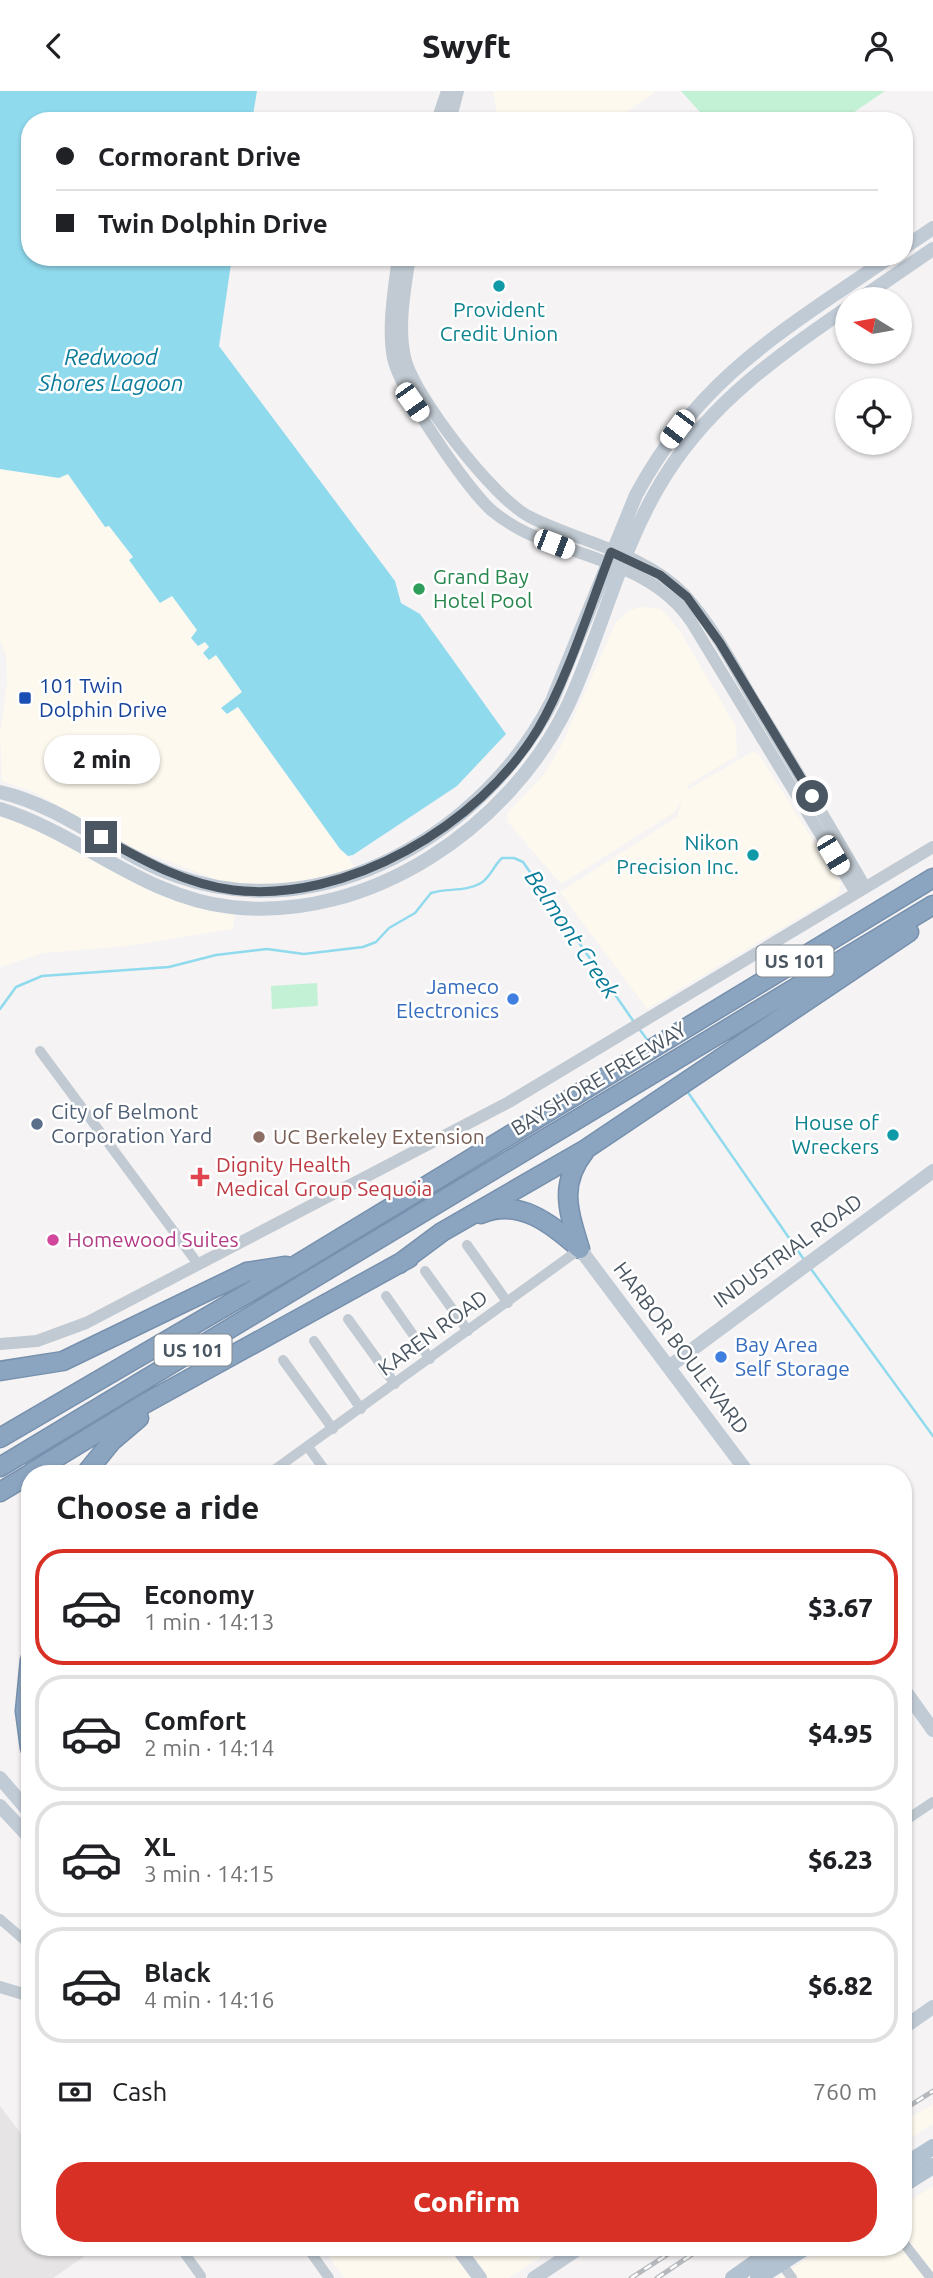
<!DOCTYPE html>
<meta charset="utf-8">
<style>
body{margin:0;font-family:Ubuntu,sans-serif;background:#f2f2f2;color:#202124;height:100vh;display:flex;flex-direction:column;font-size:26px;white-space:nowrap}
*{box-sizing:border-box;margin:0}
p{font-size:23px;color:#757577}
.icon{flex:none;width:38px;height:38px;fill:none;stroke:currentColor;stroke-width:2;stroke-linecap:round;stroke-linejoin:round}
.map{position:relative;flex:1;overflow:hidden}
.panel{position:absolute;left:21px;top:1374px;width:891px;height:791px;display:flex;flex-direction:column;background:#fff;border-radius:28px;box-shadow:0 2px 5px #0004}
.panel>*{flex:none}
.hud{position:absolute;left:21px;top:21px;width:892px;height:154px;border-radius:28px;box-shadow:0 2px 5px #0004;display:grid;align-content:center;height:154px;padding:0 35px;background:#fff}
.needle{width:46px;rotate:281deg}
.tools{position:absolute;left:835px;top:196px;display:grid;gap:14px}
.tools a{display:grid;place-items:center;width:77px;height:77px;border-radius:50%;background:#fff;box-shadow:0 2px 5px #0004;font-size:35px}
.end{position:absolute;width:32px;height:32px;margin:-16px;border:9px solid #4a5661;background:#fff;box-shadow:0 0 0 4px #fff}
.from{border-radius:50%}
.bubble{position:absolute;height:49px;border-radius:24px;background:#fff;box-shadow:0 2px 5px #0004;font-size:23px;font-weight:800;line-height:49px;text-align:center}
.car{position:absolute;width:21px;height:42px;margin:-21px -10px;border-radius:9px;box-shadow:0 0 5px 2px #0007;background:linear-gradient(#fff 24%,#345 0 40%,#fff 0 76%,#345 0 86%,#fff 0)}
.hud b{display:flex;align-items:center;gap:24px;height:66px;font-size:26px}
.hud b+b{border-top:2px solid #e0e0e0}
.hud i{width:18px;height:18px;background:#202124}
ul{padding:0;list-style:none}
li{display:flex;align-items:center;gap:21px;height:116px;margin:0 14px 10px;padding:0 21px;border:4px solid #e0e0e0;border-radius:28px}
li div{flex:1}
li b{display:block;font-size:26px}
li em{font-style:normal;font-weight:800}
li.selected{border-color:#d93025}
li>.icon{width:63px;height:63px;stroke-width:1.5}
h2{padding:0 35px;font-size:32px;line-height:84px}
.pay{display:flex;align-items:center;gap:18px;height:77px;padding:0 35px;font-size:26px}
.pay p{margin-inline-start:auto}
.button{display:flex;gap:14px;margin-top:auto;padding:14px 35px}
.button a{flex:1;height:80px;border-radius:28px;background:#d93025;color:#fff;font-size:28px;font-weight:800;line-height:80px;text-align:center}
header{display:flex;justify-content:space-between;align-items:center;height:91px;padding:0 35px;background:#fff;font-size:32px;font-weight:800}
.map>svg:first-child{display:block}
.commercial{fill:#fdf9ef}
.education{fill:#e6e4e5}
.green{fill:#c3f1d5}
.water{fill:#90daee}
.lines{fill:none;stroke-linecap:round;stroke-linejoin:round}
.stream{stroke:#90daee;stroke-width:2.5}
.motorway-casing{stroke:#7690ad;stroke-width:21}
.minor{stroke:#c1cad2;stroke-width:10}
.tertiary{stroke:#c1cad2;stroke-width:12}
.secondary{stroke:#c1cbd6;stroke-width:14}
.primary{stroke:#b3c2d1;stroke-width:16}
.motorway{stroke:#8ba5c1;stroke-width:18}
.rail-casing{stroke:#b5b8bd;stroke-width:5}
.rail{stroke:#fff;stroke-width:2.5;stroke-dasharray:8;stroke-linecap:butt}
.route{stroke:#4a5661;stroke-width:9}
.culture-dot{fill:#0f9aa8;stroke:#fff;stroke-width:2.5}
.leisure-dot{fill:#2e9e5b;stroke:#fff;stroke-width:2.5}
.transit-dot{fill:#1a4fb4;stroke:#fff;stroke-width:2.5}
.shop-dot{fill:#3f7fe0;stroke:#fff;stroke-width:2.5}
.service-dot{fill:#5c6f8a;stroke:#fff;stroke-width:2.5}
.education-dot{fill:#8d6e63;stroke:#fff;stroke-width:2.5}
.health-dot{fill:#e0444e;stroke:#fff;stroke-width:2.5}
.hotel-dot{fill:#d1479c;stroke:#fff;stroke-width:2.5}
.labels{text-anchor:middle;stroke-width:5;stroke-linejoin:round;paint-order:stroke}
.shield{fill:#fff;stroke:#808990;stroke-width:2}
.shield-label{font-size:19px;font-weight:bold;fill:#4a5661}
.culture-label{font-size:21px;fill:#0d838f;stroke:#fff;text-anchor:end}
.leisure-label{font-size:21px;fill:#27864d;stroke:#fff;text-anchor:start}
.transit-label{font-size:21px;fill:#164399;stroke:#fff;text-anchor:start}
.shop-label{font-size:21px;fill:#366cbe;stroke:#fff;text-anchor:end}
.street-label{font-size:21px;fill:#4a5661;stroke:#fff}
.service-label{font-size:21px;fill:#4e5e75;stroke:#fff;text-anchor:start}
.education-label{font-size:21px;fill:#785e54;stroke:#fff;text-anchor:start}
.health-label{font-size:21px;fill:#be3a42;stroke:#fff;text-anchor:start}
.hotel-label{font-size:21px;fill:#b23c85;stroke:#fff;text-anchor:start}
.water-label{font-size:23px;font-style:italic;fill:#0c7c9b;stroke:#fff}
</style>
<header><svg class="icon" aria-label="back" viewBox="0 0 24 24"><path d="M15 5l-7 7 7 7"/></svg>Swyft<svg class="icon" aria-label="person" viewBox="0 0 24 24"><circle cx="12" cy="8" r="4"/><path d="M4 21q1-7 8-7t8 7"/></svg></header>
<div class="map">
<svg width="933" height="2187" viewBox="0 0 933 2187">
<rect width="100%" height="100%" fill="#f5f3f3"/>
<path class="commercial" d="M493,0H656L614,30H503L497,22Z
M0,378L59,387L67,383L105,435H109L133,466L130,469L160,512L172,504L197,540L192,547L205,550L209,556L203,561L216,564L243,601L221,617L238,616L357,779L301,795L231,794L131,756L34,701L2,690L0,643L7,593L6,565L0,548Z
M642,516L661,518L680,540L736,636L737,665L689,693L687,699L752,661L758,662L841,794L837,804L647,918L560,801L677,726L682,709L675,721L561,793L507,730L508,721L542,686L561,655L616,531L630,519Z
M0,724L235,822L233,838L128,855L43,862L0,876Z
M933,2013V2033L903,2052V2031Z
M933,2095V2187H778L824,2156H903V2114Z
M322,2156H543L547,2161L509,2187H344Z"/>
<path class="education" d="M0,2015L30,2055V2156H98L53,2187H0Z"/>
<path class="green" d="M681,0H885L841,30H708Z
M317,892L318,915L272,918L271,895Z"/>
<path class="water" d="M0,0H257L252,30H30V166H232L219,255L395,490L401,512L420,523L506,643L457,695L353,764L348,765L340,758L238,616L227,623L221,617L242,601L216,564L209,569L203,562L209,556L205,551L198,555L191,547L197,539L172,505L160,512L129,469L133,466L109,435L105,436L68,383L59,387L0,378Z"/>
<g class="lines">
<path class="stream" d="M0,918L16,896L42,885L169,876L216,864L267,858L304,863L363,856L376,851L389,837L415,822L431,802C447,797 466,801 481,792C490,787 494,774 502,767H514L523,771L634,931
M640,939L649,951
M687,1000L805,1170
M811,1178L933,1345"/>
<g class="motorway-casing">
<path id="motorway" d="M481,1123C519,1106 553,1134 580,1158
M579,1155C568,1118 559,1093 585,1060
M399,1173L442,1141L586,1058L909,841
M0,1280L63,1270L247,1181L286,1175
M0,1347L296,1174L933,787
M0,1376L933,814
M31,1382L144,1313L409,1167
M86,1382L112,1350L139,1327
M0,1401L30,1383
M30,1569L25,1620L30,1657"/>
</g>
<path class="minor" d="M40,960L198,1173
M467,1154L508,1212
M425,1180L468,1240
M386,1205L430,1268
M348,1228L395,1293
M314,1250L361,1318
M283,1269L333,1338
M308,1356L327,1382
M270,1382L580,1158
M903,1731L933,1711
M0,1828L30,1854
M903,2151L931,2187
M180,2156L201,2185
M307,2156L329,2187
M778,2168L792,2187"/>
<path class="tertiary" d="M437,30L447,0
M450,30L458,0
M398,166C394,198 387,236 393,267C400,300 466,396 491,419C502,428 514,436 527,442C585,468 655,475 692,532L856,802
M410,166C405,198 398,235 405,266C413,304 495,409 530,426C579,451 645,462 685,504C713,535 733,574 754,610C792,672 829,733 865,796
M0,1253L37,1250L86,1232L509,1011L933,756
M0,1896L30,1905"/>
<path class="secondary" d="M905,156L933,137
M860,208L933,158
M0,701C65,716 115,763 177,785C324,838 485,741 552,610L636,404C699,286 784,239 890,166
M0,718C81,743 145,807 231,816C369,832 510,736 568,614C603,539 621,453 667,382C713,310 778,265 847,217
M580,1158L748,1382
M670,1275L933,1080
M903,1597L933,1639
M0,1687L30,1722
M0,1715L30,1747
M903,1937L933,1916
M457,2156L480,2187
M534,2187L581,2156"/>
<path class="primary" d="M903,2075L933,2056
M903,2094L933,2075
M733,2187L777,2156
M758,2187L806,2156"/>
<use href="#motorway" class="motorway"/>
<g class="rail-casing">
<path id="rail" d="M903,2019L933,2000
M631,2187L679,2156
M657,2187L703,2156"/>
</g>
<use href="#rail" class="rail"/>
</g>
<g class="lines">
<path class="route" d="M101,746C143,769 184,793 233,799C346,813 480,734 538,638C567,589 590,515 611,461L660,484L687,506L720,552L812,705"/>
</g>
<g class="culture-dot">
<circle cx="499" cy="195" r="7"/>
<circle cx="753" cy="764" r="7"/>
<circle cx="893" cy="1044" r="7"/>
</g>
<circle class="leisure-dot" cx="419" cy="498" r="7"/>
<rect class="transit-dot" x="18" y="600" width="14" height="14" rx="3.5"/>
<g class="shop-dot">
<circle cx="513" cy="908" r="7"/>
<circle cx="721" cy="1266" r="7"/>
</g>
<circle class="service-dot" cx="37" cy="1033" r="7"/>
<circle class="education-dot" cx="259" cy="1046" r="7"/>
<path class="health-dot" d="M196.5 1075.5h7v7h7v7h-7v7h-7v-7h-7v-7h7z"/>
<circle class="hotel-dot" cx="53" cy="1149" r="7"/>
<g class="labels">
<g class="shield">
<rect x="756.5" y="854.5" width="77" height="31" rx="5"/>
<rect x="154.5" y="1243.5" width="77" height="31" rx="5"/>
</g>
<g class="shield-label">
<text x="795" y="877">US 101</text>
<text x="193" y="1266">US 101</text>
</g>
<g class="culture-label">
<text x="499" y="226" text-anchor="middle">Provident<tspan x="499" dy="24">Credit Union</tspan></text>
<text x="739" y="759">Nikon<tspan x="739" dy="24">Precision Inc.</tspan></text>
<text x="879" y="1039">House of<tspan x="879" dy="24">Wreckers</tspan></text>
</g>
<g class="leisure-label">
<text x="433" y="493">Grand Bay<tspan x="433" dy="24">Hotel Pool</tspan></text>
</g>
<g class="transit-label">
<text x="39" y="602">101 Twin<tspan x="39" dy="24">Dolphin Drive</tspan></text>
</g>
<g class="shop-label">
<text x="499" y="903">Jameco<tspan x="499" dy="24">Electronics</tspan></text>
<text x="735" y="1261" text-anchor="start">Bay Area<tspan x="735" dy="24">Self Storage</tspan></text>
</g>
<g class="street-label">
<text transform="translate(599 988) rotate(-31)" y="7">BAYSHORE FREEWAY</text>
<text transform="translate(788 1160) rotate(-36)" y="7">INDUSTRIAL ROAD</text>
<text transform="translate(433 1242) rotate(-36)" y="7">KAREN ROAD</text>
<text transform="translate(681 1257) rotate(53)" y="7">HARBOR BOULEVARD</text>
</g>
<g class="service-label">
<text x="51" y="1028">City of Belmont<tspan x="51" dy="24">Corporation Yard</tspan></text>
</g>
<g class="education-label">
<text x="273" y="1053">UC Berkeley Extension</text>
</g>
<g class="health-label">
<text x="216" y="1081">Dignity Health<tspan x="216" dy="24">Medical Group Sequoia</tspan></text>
</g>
<g class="hotel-label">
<text x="67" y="1156">Homewood Suites</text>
</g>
<g class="water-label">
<text x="111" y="274">Redwood<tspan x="111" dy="26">Shores Lagoon</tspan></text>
<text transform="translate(572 843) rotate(56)" y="8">Belmont Creek</text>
</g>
</g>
</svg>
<div class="tools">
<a><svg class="needle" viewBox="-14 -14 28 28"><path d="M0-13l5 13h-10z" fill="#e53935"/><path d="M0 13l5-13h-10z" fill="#757577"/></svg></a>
<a><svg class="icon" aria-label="locate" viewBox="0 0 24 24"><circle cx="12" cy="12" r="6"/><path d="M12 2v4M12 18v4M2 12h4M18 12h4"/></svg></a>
</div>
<i class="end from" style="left:812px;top:705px"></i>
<i class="end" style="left:101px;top:746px"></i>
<div class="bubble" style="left:44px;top:644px;width:116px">2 min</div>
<i class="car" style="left:412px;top:311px;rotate:145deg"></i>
<i class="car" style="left:677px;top:338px;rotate:217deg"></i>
<i class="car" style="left:554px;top:453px;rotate:111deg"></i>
<i class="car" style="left:833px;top:764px;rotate:149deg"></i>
<div class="hud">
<b><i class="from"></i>Cormorant Drive</b>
<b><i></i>Twin Dolphin Drive</b>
</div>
<section class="panel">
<h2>Choose a ride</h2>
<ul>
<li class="selected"><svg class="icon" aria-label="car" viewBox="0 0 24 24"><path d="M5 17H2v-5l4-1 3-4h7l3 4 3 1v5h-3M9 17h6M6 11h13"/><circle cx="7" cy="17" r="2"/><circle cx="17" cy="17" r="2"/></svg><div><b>Economy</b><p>1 min · 14:13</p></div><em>$3.67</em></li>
<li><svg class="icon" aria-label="car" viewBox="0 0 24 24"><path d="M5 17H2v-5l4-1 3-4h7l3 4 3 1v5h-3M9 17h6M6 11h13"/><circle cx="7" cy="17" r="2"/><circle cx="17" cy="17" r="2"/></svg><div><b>Comfort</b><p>2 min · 14:14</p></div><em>$4.95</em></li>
<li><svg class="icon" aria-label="car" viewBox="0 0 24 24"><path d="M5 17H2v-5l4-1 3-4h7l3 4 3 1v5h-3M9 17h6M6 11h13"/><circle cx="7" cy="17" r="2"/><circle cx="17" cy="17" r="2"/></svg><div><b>XL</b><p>3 min · 14:15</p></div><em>$6.23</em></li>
<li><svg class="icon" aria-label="car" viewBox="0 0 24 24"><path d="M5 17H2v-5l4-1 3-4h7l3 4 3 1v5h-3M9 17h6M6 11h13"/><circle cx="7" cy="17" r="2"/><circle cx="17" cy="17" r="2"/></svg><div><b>Black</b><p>4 min · 14:16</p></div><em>$6.82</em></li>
</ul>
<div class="pay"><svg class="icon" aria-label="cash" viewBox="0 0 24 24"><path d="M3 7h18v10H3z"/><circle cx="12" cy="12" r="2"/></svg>Cash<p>760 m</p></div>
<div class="button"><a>Confirm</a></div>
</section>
</div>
